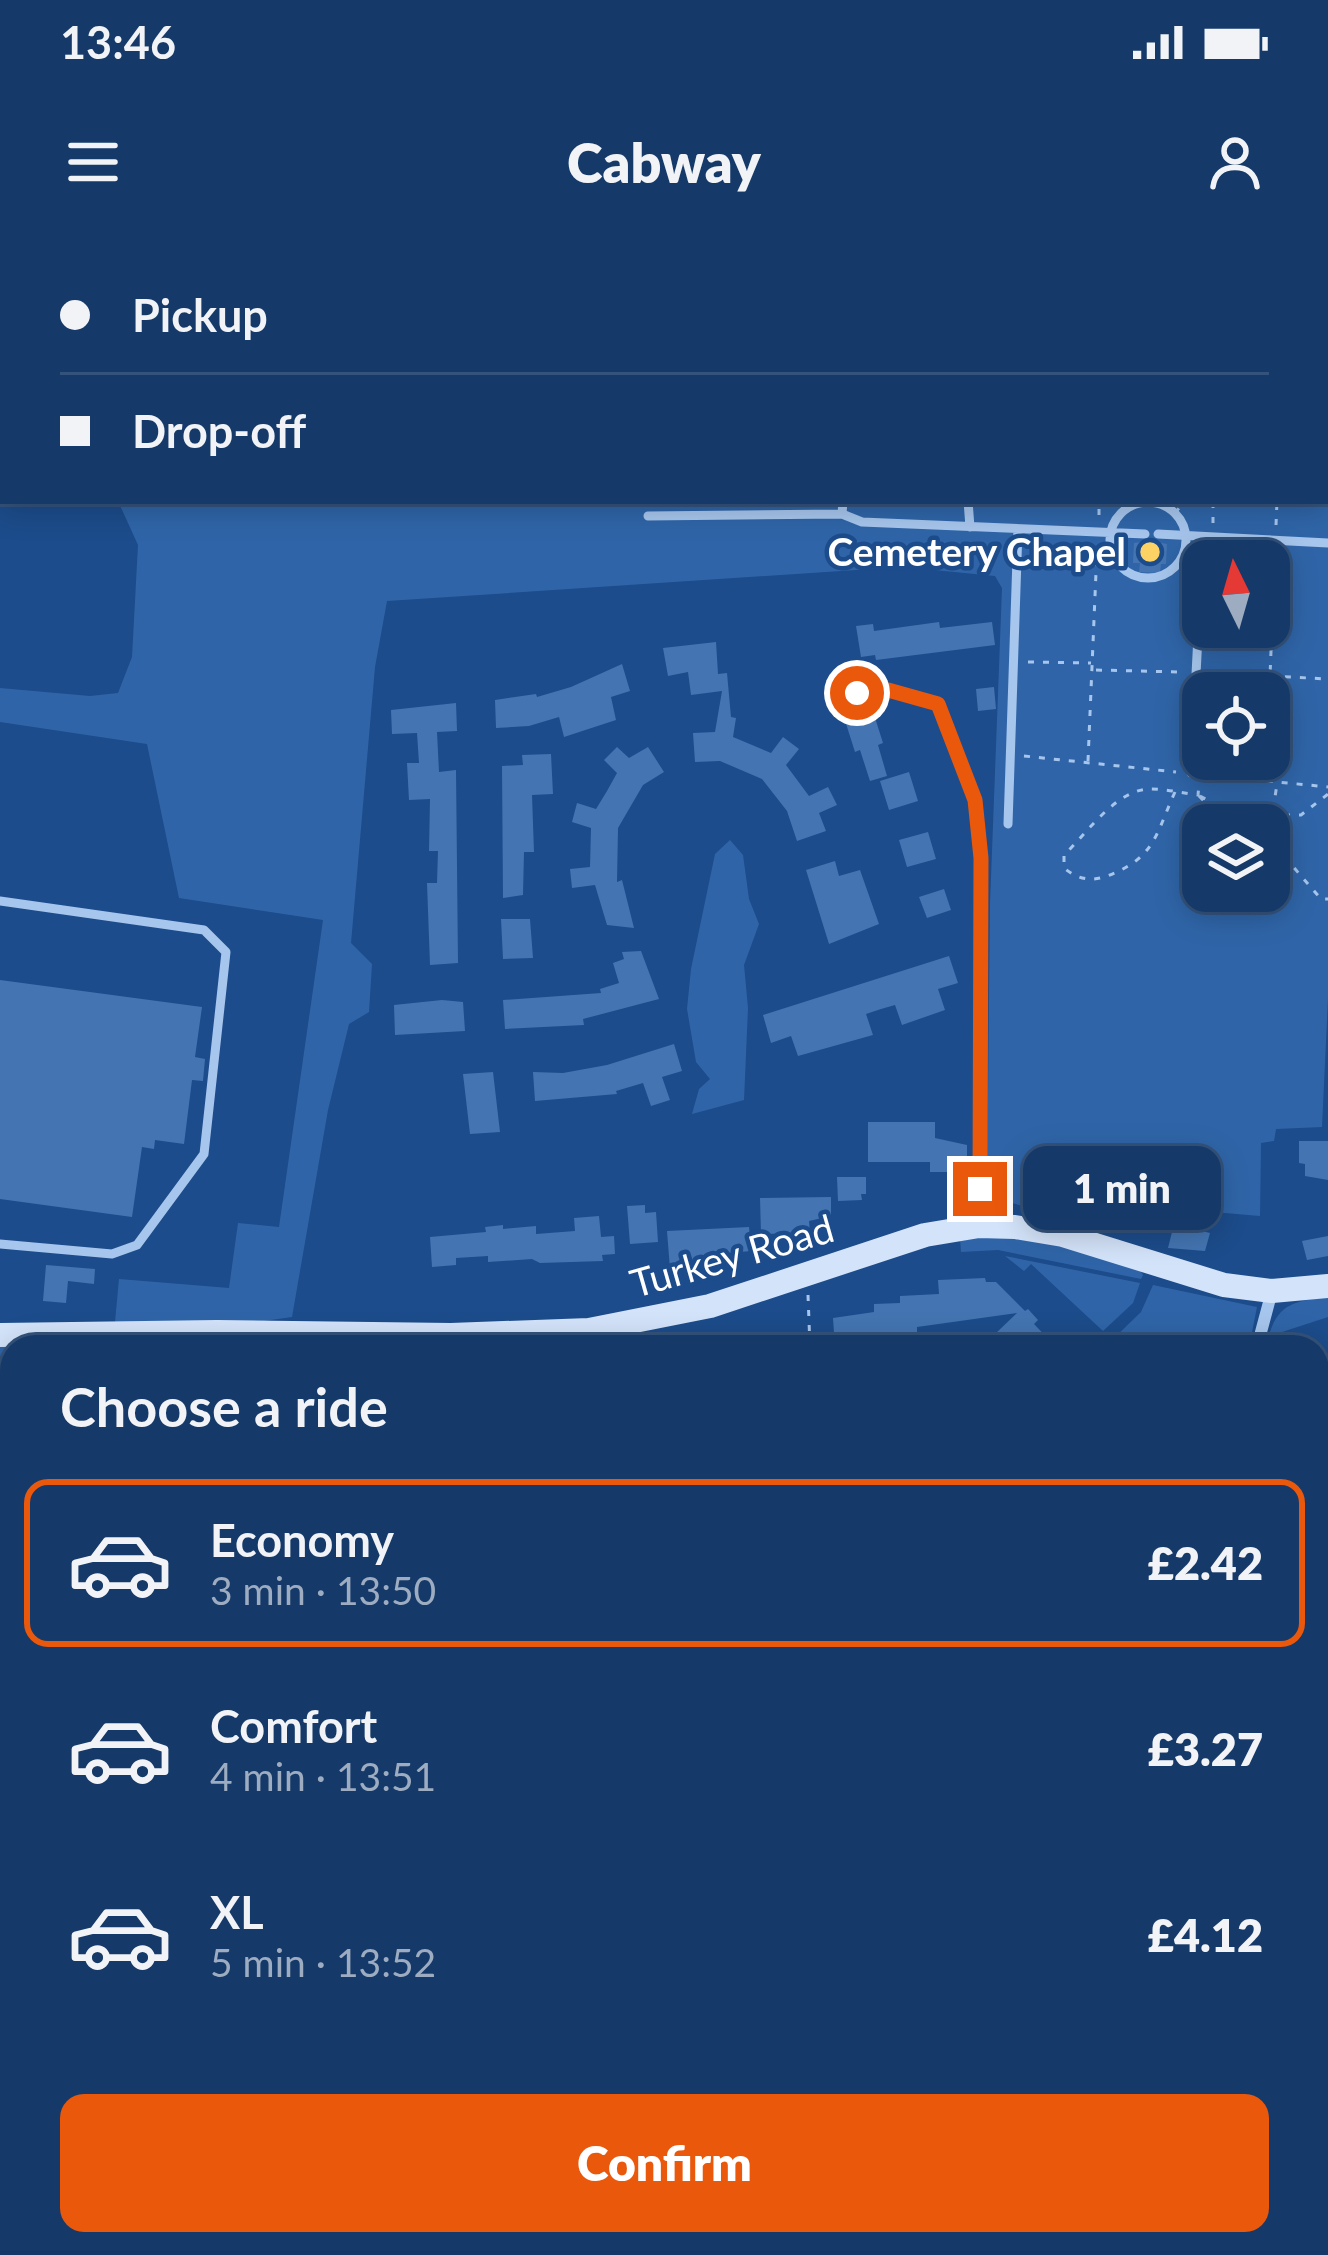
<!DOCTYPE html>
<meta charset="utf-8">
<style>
body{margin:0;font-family:Lato,sans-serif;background:#1e406e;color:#f1f3f6;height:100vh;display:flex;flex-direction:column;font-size:45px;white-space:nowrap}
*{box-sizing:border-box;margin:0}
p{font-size:39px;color:#9dacc0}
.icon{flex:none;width:66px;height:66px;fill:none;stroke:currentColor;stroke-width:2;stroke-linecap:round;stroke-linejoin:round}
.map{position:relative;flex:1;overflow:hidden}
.details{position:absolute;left:0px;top:1095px;width:1329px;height:921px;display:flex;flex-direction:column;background:#153968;border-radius:36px 36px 0 0;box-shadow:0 6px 30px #0003,0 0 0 3px #34537c}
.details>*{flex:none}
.banner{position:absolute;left:0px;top:0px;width:1329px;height:264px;box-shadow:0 6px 30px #0003,0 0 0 3px #34537c;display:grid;align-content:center;height:264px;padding:0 60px;background:#153968}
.needle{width:78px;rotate:355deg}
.buttons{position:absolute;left:1182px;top:300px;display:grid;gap:24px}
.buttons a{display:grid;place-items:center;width:108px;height:108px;border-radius:24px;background:#153968;box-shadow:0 6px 30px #0003,0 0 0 3px #34537c;font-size:60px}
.end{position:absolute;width:54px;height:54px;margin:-27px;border:15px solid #ea580c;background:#fff;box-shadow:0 0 0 6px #fff}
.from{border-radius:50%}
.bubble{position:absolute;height:84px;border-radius:24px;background:#153968;box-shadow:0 6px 30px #0003,0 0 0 3px #34537c;font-size:39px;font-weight:800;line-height:84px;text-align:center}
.banner b{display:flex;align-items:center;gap:42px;height:114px;font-size:45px}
.banner b+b{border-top:3px solid #34537c}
.banner i{width:30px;height:30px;background:#f1f3f6}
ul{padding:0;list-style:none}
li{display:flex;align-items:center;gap:36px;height:168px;margin:0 24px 18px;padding:0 36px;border:6px solid transparent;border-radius:24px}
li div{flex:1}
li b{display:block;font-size:45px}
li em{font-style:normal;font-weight:800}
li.active{border-color:#ea580c}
li>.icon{width:108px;height:108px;stroke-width:1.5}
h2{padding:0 60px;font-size:54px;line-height:144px}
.button{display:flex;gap:24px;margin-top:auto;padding:24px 60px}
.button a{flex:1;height:138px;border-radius:24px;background:#ea580c;color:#fff;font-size:48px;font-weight:800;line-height:138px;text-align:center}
.status{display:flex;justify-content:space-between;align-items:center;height:84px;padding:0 60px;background:#153968;direction:ltr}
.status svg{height:33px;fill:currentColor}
header{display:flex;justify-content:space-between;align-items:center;height:156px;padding:0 60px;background:#153968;font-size:54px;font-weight:800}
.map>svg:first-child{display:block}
.green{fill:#2f65a8;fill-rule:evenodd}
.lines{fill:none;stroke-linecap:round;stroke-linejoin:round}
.stream{stroke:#9ac1ee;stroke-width:6}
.building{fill:#4475b2}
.path{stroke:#a7c6ed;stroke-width:3;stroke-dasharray:6 9;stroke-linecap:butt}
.lane{stroke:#a7c6ed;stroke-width:9}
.street{stroke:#a7c6ed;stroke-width:12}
.secondary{stroke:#d3e3f9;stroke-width:24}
.route{stroke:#ea580c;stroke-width:15}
.poi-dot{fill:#fdd264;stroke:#1c4c8b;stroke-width:4.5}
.labels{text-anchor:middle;stroke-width:9;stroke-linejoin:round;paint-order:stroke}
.poi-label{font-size:39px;font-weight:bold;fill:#fff;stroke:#1c4c8b;text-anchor:end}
.street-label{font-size:39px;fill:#fff;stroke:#1c4c8b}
</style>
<div class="status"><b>13:46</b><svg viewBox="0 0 49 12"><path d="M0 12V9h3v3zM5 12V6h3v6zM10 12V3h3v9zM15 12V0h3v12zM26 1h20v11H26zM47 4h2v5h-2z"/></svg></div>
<header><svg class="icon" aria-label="menu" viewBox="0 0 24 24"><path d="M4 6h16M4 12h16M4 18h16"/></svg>Cabway<svg class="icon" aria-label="person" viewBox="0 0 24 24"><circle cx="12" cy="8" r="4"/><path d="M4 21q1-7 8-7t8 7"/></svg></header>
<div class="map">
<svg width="1328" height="2015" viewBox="0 0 1328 2015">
<rect width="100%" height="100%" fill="#1c4c8b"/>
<path class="green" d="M116,0H1328V758L1322,887L1276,889L1274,901L1261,903L1260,976L1084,961L1081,980L995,959L987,951L990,664L1002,348L995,336L934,330L932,325L387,361L375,427L351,703L372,724L369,772L349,784L328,870L292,1077L257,1082H115L119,1039L229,1048L238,983L279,987L323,680L179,658L147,504L0,482V448L90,456L118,453L132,417L138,305L118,261H1326V3ZM1203,321H1269V387H1203ZM1203,453H1269V519H1203ZM1203,585H1269V651H1203Z
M730,600L743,615L749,659L759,684L744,725L748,768L744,860L692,874L699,849L710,839L696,822L687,769L691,729L715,614Z
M998,994L1063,1003L1139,1028L1143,1035L1141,1039L998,1010L961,1012L960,998Z
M1005,1016L1140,1043L1133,1063L1103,1091L1031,1024L1024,1031Z
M1153,1045L1257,1067L1249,1107H1118L1113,1099L1141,1072Z
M1328,1056V1077L1273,1095L1267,1102C1277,1063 1291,1063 1328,1056Z
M231,1103L347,1107H12V2004H90L58,2015H0V1106Z
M840,2004H940L963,2015H876Z"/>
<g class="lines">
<path class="stream" d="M0,1182L12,1183
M0,1937L12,1950
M49,2004L52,2015"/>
</g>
<path class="building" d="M1151,301L1167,304L1166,324H1161L1160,333L1139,332L1140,323H1133L1134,303Z
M939,382L940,388L992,382L995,405L876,420L875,415L861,417L856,386L873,384L874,391Z
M716,402L718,434L727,433L731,477L736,478L733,497L771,513L783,497L799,509L786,525L809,556L828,547L837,565L819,573L826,591L797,601L787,571L762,539L720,521L695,522L693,493L715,492L722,451L691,455L688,432L668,436L663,408Z
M622,424L630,451L611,457L616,480L564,497L559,477L529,486L496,488L495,460L536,454L537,457L571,447Z
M994,447L996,469L978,471L976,449Z
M870,462L883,503L878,505L887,536L870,541L860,510L855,512L842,471Z
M456,463L457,491L437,492L439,532L456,530L458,723L430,725L427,643H437L438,611H429L430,559L409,560L407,523H419L417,493L392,494L391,470Z
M617,507L629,518L648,507L664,532L643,545L618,588L617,642L622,640L634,688L607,685L595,645L572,648L570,629L590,627L591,588L572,582L577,563L596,569L607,551L617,533L604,520Z
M551,514L553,554L532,555L534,612H524L523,655L503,658L502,526L523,525L522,515Z
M909,532L918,561L889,570L880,541Z
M928,592L936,619L907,627L899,600Z
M835,621L839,636L860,630L879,684L829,704L806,630Z
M944,649L951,670L927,678L919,657Z
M501,679H530L533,718L503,719Z
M641,711L659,759L583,779L584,785L505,789L503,760L601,753L600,749L619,743L613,723L624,719L622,712Z
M949,716L958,743L938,749L945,770L902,785L895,765L881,769L866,774L873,795L798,816L791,796L771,803L763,775Z
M0,740L202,767L195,817L205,819L203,841L192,840L184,904L155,900L154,909L142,907L132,977L0,959Z
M442,760L463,762L465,791L395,795L394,765Z
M674,804L682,831L662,837L670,860L651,866L643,843L616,851L617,854L535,861L533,832L563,833L607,825Z
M493,832L500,892L470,894L463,834Z
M868,882H935V898L967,905V932H930V922H868Z
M1299,901H1328V940L1305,936V924L1299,923Z
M837,937H866V954H861L862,960L838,961Z
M831,957V976L809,981L810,993L761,994L760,958Z
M645,965V973L656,972L658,1002L630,1004L627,966Z
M599,976L601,997L614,996L615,1014L602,1015L603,1021L540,1023L532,1019L488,1022V1016L456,1018V1025L432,1027L430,997L486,992L485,987L503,985V989L536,986V994L575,991L574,978Z
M1174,984L1210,993L1205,1011L1168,1008Z
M749,987L751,1011L696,1016L697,1027L670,1029L667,991Z
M1328,996V1016L1307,1020L1302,1001Z
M46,1025L95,1029L94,1044L68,1041L66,1063L43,1061Z
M985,1038L986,1042H996L1025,1071L1028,1069L1038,1080L1034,1084L1056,1107H989L999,1098L995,1094L1017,1073L917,1087V1096L888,1098L889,1104L872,1107H835L833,1078L874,1072V1064L900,1063V1056L939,1054L938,1040Z"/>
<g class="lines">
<path class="path" d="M1326,64H1328
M1326,159H1328
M1326,224H1328
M1175,273L1185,261
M1099,275V261
M1213,283V261
M1276,285L1277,261
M1028,422L1091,423
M1096,430L1182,432
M1210,433L1328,439
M1269,461L1275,312
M1024,516L1176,532
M1088,521L1097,309
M1207,535L1328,547
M1266,539L1267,519
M1175,552C1155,596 1155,618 1107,636C1090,642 1077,639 1064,628V615C1087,593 1116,550 1149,549C1165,549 1183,553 1198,555L1199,544
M1199,556L1227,585
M1200,556L1222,568L1284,575L1289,622
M1273,570L1277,544
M1284,575H1301L1328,554
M1269,613L1289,622L1321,659H1328
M808,1055L810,1107
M0,1211L12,1210
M0,1260L12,1262
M0,1364L12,1367
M0,1655L12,1649
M0,1831L12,1830
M1317,1942L1328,1939
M36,2015L47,2004"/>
<path class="lane" d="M1182,0L1188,3
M701,3V0
M854,3V0
M984,3L986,0
M1210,3L1214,0
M843,261L842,274L862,282L1145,294
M968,261L970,287
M1110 300a38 38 0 1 1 76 0a38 38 0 1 1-76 0Z
M648,276L842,274
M1158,294L1328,303
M857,453L888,450L938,463L975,560L981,618L979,986
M1191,533L1203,297
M1008,584L1018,289
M0,661L204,690L226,712L204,914L137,1005L112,1014L0,1004"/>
<path class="street" d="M1257,1107L1272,1051
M1317,1221L1328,1223
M1317,1520L1328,1539"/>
<path class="secondary" d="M0,1095L217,1092L451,1095L589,1090L710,1066L925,995L979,986L1015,987L1063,995L1224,1045L1272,1051L1328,1046"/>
</g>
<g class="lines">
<path class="route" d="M857,453L888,450L938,464L975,560L981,618L980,949"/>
</g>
<circle class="poi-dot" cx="1150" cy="312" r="12"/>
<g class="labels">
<g class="poi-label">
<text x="1126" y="326">Cemetery Chapel</text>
</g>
<g class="street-label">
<text transform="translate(732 1016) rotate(-16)" y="14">Turkey Road</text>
</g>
</g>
</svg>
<div class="buttons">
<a><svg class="needle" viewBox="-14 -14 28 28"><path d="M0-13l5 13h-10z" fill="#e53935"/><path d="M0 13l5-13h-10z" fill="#9dacc0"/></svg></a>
<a><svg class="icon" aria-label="locate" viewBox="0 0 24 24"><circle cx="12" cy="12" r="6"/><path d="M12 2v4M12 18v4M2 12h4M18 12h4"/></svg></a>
<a><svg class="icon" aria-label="layers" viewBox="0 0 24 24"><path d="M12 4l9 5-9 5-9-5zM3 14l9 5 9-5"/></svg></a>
</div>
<i class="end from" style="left:857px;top:453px"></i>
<i class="end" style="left:980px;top:949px"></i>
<div class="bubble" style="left:1023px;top:906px;width:198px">1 min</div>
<div class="banner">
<b><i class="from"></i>Pickup</b>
<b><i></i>Drop-off</b>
</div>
<section class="details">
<h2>Choose a ride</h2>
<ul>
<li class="active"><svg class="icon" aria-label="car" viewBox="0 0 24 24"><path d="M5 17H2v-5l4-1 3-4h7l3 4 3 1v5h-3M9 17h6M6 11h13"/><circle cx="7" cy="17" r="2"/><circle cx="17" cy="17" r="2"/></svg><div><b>Economy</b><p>3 min · 13:50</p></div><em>£2.42</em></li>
<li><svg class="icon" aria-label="car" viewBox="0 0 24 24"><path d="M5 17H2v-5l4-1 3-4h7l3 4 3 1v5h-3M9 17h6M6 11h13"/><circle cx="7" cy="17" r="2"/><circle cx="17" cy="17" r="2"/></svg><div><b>Comfort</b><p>4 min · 13:51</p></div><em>£3.27</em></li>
<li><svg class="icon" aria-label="car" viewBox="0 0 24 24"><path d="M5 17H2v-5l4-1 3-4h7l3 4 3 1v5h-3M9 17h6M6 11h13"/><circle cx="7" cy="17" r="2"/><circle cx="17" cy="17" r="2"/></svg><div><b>XL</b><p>5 min · 13:52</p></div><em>£4.12</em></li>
</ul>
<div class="button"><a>Confirm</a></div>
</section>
</div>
